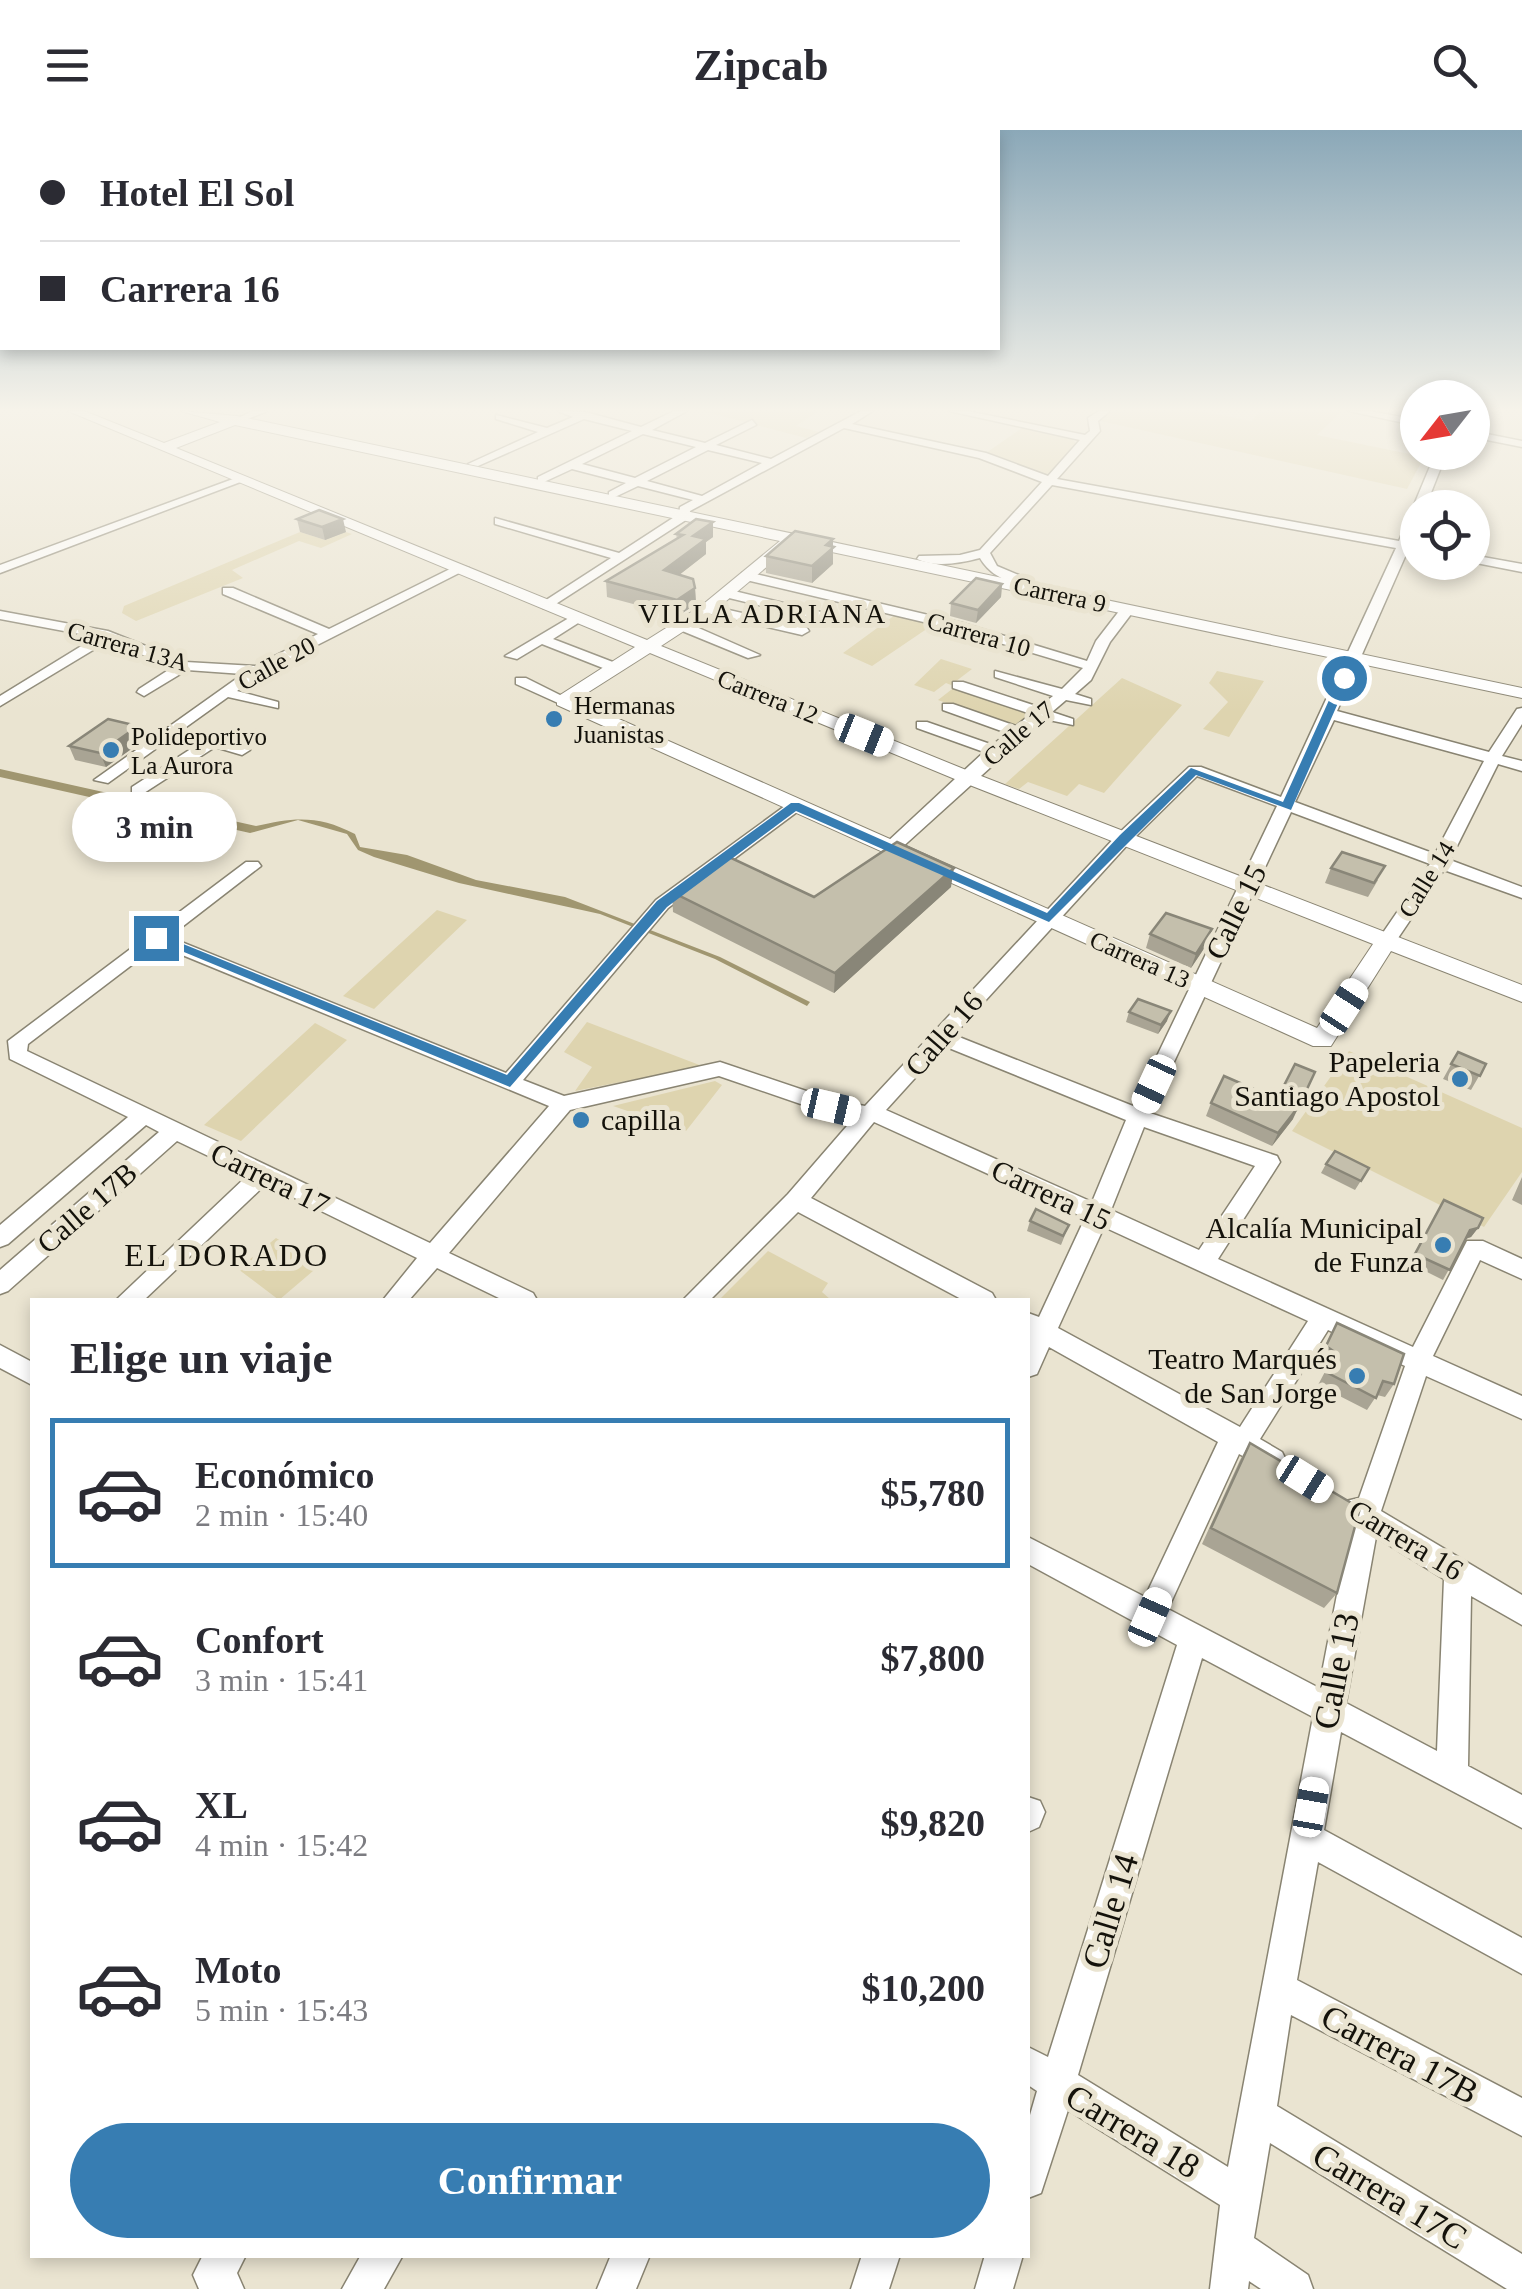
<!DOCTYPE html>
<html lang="es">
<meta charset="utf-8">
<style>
body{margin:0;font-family:Georgia,serif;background:#f7f7f7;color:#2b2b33;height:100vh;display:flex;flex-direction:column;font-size:38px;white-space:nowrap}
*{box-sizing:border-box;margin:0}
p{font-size:32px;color:#7c7c81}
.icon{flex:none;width:55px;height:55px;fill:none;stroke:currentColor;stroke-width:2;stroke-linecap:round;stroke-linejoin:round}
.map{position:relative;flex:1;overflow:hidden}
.sheet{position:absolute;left:30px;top:1168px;width:1000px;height:960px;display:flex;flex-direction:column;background:#fff;border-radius:0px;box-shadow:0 5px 15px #0003}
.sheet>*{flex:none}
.top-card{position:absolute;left:0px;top:0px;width:1000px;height:220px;box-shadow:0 5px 15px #0003;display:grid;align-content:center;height:220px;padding:0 40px;background:#fff}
.needle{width:65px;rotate:239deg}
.fabs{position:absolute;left:1400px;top:250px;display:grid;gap:20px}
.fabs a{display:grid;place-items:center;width:90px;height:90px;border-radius:50%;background:#fff;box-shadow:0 5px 15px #0003;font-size:50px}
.end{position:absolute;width:45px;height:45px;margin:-22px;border:12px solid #377db2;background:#fff;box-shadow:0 0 0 5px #fff}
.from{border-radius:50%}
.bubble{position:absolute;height:70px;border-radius:35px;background:#fff;box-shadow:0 5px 15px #0003;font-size:32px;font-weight:700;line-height:70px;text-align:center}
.car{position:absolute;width:30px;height:60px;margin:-30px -15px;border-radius:12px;box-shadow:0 0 8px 2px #0007;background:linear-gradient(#fff 24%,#345 0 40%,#fff 0 76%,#345 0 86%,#fff 0)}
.top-card b{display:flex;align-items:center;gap:35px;height:95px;font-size:38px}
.top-card b+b{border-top:2px solid #e1e1e2}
.top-card i{width:25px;height:25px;background:#2b2b33}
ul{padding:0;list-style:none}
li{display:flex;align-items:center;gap:30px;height:150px;margin:0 20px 15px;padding:0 20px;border:5px solid transparent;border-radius:0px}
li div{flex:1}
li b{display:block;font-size:38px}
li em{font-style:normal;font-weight:700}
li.current{border-color:#377db2}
li>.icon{width:90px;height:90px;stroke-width:1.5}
h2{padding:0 40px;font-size:45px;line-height:120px}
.cta{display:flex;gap:20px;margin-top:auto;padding:20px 40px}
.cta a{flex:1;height:115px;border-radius:60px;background:#377db2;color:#fff;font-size:40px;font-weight:700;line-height:115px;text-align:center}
header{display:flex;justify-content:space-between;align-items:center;height:130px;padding:0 40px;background:#fff;font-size:45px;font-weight:700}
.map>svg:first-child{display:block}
.green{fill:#ded4af}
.water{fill:#a09670}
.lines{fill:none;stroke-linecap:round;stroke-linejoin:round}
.minor-casing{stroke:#898472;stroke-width:3}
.major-casing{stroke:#898472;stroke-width:2}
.minor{fill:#fff;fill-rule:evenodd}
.major{fill:#fff;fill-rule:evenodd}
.wall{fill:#a9a494}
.shaded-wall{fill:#898678}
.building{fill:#c4bfac;stroke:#898678;stroke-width:2.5}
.route{fill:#377db2}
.poi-dot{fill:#377db2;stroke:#eae4d1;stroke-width:4}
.labels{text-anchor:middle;stroke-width:10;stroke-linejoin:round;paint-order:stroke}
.far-street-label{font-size:25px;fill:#14120b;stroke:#eae4d1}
.far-poi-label{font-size:25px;fill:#14120b;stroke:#eae4d1;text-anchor:start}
.far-neighbourhood-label{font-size:28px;letter-spacing:2.5px;fill:#14120b;stroke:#eae4d1}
.street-label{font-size:30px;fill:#14120b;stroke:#eae4d1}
.poi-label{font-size:30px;fill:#14120b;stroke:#eae4d1;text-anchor:end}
.neighbourhood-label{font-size:32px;letter-spacing:2.5px;fill:#14120b;stroke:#eae4d1}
.near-street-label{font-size:35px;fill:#14120b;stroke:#eae4d1}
</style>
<header><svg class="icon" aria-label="menu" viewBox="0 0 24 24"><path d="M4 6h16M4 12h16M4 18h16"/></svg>Zipcab<svg class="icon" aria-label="search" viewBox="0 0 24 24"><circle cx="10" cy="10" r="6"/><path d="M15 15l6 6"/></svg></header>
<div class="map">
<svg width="1522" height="2159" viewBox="0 0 1522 2159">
<rect width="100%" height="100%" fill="#eae4d1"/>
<path class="green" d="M702,281H818L796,296L819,302L806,308Z
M1109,281H1201L1251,291L1261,281H1342L1317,305L1424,327L1407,359L1096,290Z
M1022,298L1070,307L1077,314L1045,347L986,323Z
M300,402L325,410L346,402L352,404L321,418L299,411L232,440L243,448L136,491L122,483L124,476Z
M895,485L934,494L872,536L843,523Z
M941,529L972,539L951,555L946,553L934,562L914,555Z
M1217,541L1264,551L1229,607L1203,599L1228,572L1209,553Z
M1122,548L1182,575L1104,663L1079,654L1067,666L1028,652L1019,659L1005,654Z
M956,556L1033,583L1016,598L938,570Z
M437,780L467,790L374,879L343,866Z
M587,892L702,936L575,961L592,937L564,922Z
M315,893L347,910L241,1011L204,995Z
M1349,921L1522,998V1042L1484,1097L1292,1001Z
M715,951L722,955L686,1001L613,976Z
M276,1108L320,1135L279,1170L238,1139Z
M768,1121L828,1153L822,1162L831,1170H719Z"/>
<path class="water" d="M0,639L256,696C294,687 319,685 355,704L360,717L407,725L476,750L565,767L720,827L810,872L807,876L715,829L600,784L459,753L374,727L358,720L347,704L298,690L250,703L0,647Z"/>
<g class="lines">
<g class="minor-casing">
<path id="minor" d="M253,281H267L243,291L238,288Z
M558,281L585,282L641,297L674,281H687L652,300L705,313L752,290L756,295L716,315L771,329L861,281H873L852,294L986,323L1048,346L1080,310L949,281H967L1085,305L1090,301L1088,288L1099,281H1110L1098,291L1100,301L1057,349L1399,411L1436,322H1447L1425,378H1418V397L1411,413L1418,415V421L1408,420L1337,581L1489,622L1517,579L1522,578V594L1502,626L1522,631V641L1498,634L1450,730L1522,757V768L1444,740L1394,814H1380L1378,810L1430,734L1291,682L1150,983L1277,1026L1280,1032L1218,1129L1413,1217L1467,1111H1483L1522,1129V1149L1480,1130L1433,1226L1522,1266V1289L1426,1246L1381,1381L1522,1465V1495L1471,1466L1468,1636L1522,1665V1698L1341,1602L1324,1700L1522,1808V1844L1318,1732L1297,1850L1522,1968V2006L1291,1885L1277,1976L1522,2124V2159H1507L1270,2013L1254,2108L1308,2145L1313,2159H1261L1249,2151L1248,2159H1210L1220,2075L1068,1980L1041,2063L1028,2068V1992L1037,1961L1028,1955V1917L1048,1927L1177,1515L1028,1434V1407L1145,1467L1218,1312L1049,1217L1037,1244L1028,1247V1183L1039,1187L1085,1088L874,992L811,1068L992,1163L996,1170H963L798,1082L710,1170H683L788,1064L853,989L824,982L719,946L570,980L449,1123L533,1163L537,1170H503L437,1138L409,1170H383L417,1128L266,1054L144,1170H116L248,1045L177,1011L8,1161L0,1164V1140L159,1002L146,995L8,1114L0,1117V1095L128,987L10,929L8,911L246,732H258L261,736L169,807L506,943L656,770L789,673H801V679L668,778L523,950L564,966L720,932L833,970L865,976L1118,704L1189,637H1201L1281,667L1396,418L1052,355L990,423L997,436L1021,446V452C1004,453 988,442 980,428C961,433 935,438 917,429L919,426L960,425L980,420L1042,352L979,328L844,298L690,381L689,388L548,479L543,478V472L611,428L495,394V388L619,423L679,384L680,377L693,370L638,356L617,366H609V362L626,353L572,339L546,351H538V347L632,301L584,289L478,336L468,334L538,302L496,289V285L547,298L573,287ZM643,304L696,317L635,348L582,334ZM708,320L762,333L702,366L647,351ZM1334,590L1484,631L1435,724L1295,672ZM1197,646L1277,676L1133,976L954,905L1130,712ZM158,815L549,976L430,1113L27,921L28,914ZM944,916L1126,990L1092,1072L886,980ZM1144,997L1255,1036L1199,1120L1111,1080ZM1104,1097L1308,1191L1240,1297L1058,1198ZM1328,1200L1405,1236L1359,1368L1346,1371L1342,1380L1351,1392L1319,1558L1168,1479L1239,1324L1273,1342L1282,1338L1286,1330L1282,1322L1260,1309ZM1376,1407L1444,1449L1437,1621L1346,1573ZM1202,1528L1313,1587L1228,2037L1078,1945Z
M1349,281H1369L1418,290V296Z
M1472,301L1522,311V317L1472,307Z
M233,349L243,351L0,443V435Z
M1472,425L1522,434V442L1471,432Z
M458,435L469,438L262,543L237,561L278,572V578L228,567L108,653L94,650L243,544L187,540L144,566L137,562L139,559L173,537L108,511L0,576V566L96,507L0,489V481L108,501L186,532L255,536L318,504L223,464V458H233L329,499Z
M747,442L962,493L1087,531L1096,511L1123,476L1135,479L1110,512L1091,550L1075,564L1091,569V575L1066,570L1052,582L1073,589V595L1044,589L898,721H886V713L984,622L917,598V592H927L993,615L1007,603L943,580V574H953L1016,596L1031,584L953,558V552H963L1039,577L1053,566L995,547V541L1062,559L1083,538L953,499L742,449V443Z
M726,459L829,484L831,487L824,491L721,466L719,463Z
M707,475L807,498L809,501L802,505L702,482L700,479Z
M574,485L586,488L553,509L618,534V540H608L542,514L517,529L505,526Z
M675,492H685L760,525L748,528L675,498Z
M516,548H526L570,570L558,573L516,554Z
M203,604L250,620L242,625L215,617L144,663H132V657L200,613L195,609Z
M0,1215L32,1232V1255L0,1238Z
M1028,1667L1040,1671L1045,1682L1039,1697L1028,1702Z
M203,2125H246L237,2143L244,2159H199L193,2145Z
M361,2125H403L384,2159H342Z
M611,2125H650L636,2159H597Z
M862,2125H900L889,2159H851Z
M985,2125H1023L1013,2159H975Z"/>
</g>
<g class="major-casing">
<path id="major" d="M68,281H84L164,313L220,292L181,281L237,286L1522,558V568L794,414L713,482L661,516L976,644L1522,855V872L1391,821L1331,916H1313L557,575V567L635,517ZM235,295L780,411L701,476L647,510L176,318ZM650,523L962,652L1373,814L1317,898L576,570Z"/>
</g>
<use href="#minor" class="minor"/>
<use href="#major" class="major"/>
</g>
<path class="wall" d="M297,389L346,402L325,410L300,402Z
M676,404L713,407L706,412V424L679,445L695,458L696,474L678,486L607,467L606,451L677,409Z
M833,409V434L812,453L766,443V426Z
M1002,454L1001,467L976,493L950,486L951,473Z
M144,610L106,637L75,630L69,616Z
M1331,738L1378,750L1368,767L1325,753Z
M951,757L834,863L673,782L672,762L814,767Z
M1212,799L1207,814L1191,838L1146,818L1150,804Z
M1129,882L1167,891L1158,904L1126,892Z
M1458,922L1486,934L1471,960L1443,949Z
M1211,973L1293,989L1272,1016L1206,986Z
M1326,1034L1369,1038L1355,1060L1321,1043Z
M1522,1047V1075L1512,1070Z
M1444,1070L1478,1098L1471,1107L1466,1109L1443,1150L1409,1133Z
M1030,1091L1069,1095L1061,1115L1027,1101Z
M1337,1193L1394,1254L1385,1267L1377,1265L1367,1280L1318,1255L1328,1236L1318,1229Z
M1250,1313L1337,1463L1324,1478L1202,1414L1240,1330Z"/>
<path class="shaded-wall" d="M343,389L346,402L325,410L322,397Z
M713,392V407L706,412V424L665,456L664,440L693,406Z
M833,409V434L812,453V436L826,415Z
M1002,454L1001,467L976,493L978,480Z
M695,458L696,474L678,486L677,470Z
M138,596L144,610L106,637L100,623Z
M954,738L951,757L834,863L835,843Z
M1212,799L1207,814L1191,838L1196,824Z
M1171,881L1167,891L1158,904L1161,895Z
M1315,942L1293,989L1272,1016L1278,1003Z
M1478,1098L1471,1107L1464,1109L1470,1100Z"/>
<path class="building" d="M319,380L343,389L322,397L297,389Z
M696,389L713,392L693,406L706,409L664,440L693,449L695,458L677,470L606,451L683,405L676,404Z
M795,401L833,409L826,415L834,417L812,436L766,426Z
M976,448L1002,454L978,480L951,473Z
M108,589L138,596L100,623L69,616Z
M897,712L954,738L835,843L672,762L727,726L814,767Z
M1342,722L1385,736L1374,753L1331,738Z
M1166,783L1212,799L1196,824L1150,804Z
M1138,869L1171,881L1161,895L1129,882Z
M1458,922L1486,934L1480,946L1451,934Z
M1295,934L1315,942L1299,976L1278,1003L1211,973L1224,946L1277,969Z
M1335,1021L1369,1038L1361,1051L1326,1034Z
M1444,1070L1483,1088L1478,1098L1470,1100L1450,1140L1415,1124Z
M1036,1079L1069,1095L1063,1106L1030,1091Z
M1337,1193L1404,1224L1394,1254L1383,1251L1376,1268L1326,1242L1336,1223L1326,1216Z
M1250,1313L1360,1378L1337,1463L1211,1398Z"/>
<linearGradient id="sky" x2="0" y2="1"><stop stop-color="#8ba8b8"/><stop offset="0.48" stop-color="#f6f3ea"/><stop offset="1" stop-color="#f6f3ea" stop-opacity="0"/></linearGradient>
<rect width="1522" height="583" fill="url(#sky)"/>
<path class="route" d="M1344,545L1349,548L1291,680L1196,645L1049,792L796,681L667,777L510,957L150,808L161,805L507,945L657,771L791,673H799L1047,783L1120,705L1191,638L1283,672L1339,548Z"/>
<g class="poi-dot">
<circle cx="554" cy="589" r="10"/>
<circle cx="111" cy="620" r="10"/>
<circle cx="1460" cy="949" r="10"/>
<circle cx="581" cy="990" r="10"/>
<circle cx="1443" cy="1115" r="10"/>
<circle cx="1357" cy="1246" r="10"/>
</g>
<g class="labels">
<g class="far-street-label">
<text transform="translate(1060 464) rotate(12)" y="9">Carrera 9</text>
<text transform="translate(979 504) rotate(16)" y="9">Carrera 10</text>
<text transform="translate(128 516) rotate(16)" y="9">Carrera 13A</text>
<text transform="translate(276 533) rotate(-29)" y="9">Calle 20</text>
<text transform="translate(768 566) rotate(22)" y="9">Carrera 12</text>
<text transform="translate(1018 603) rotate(-41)" y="9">Calle 17</text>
<text transform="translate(1426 749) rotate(-58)" y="9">Calle 14</text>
<text transform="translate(1140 829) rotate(24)" y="9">Carrera 13</text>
</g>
<g class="far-poi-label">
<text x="574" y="584">Hermanas<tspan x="574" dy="29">Juanistas</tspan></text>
<text x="131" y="615">Polideportivo<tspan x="131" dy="29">La Aurora</tspan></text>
</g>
<g class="far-neighbourhood-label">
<text x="763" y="493">VILLA ADRIANA</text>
</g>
<g class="street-label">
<text transform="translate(1236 782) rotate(-64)" y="10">Calle 15</text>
<text transform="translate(944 904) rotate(-49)" y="10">Calle 16</text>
<text transform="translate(270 1049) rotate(26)" y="10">Carrera 17</text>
<text transform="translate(1051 1065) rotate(25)" y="10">Carrera 15</text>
<text transform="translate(87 1078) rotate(-41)" y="10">Calle 17B</text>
<text transform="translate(1406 1410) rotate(31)" y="10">Carrera 16</text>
</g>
<g class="poi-label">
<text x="1440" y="942">Papeleria<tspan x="1440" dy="34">Santiago Apostol</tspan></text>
<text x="601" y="1000" text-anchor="start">capilla</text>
<text x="1423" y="1108">Alcalía Municipal<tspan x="1423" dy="34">de Funza</tspan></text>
<text x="1337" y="1239">Teatro Marqués<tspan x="1337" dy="34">de San Jorge</tspan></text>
</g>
<g class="neighbourhood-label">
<text x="227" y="1136">EL DORADO</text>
</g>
<g class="near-street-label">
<text transform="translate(1336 1541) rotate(-79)" y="12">Calle 13</text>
<text transform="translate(1110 1781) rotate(-73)" y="12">Calle 14</text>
<text transform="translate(1400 1924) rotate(28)" y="12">Carrera 17B</text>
<text transform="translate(1133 2001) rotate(31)" y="12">Carrera 18</text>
<text transform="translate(1390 2066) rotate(31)" y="12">Carrera 17C</text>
</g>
</g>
</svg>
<div class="fabs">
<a><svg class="needle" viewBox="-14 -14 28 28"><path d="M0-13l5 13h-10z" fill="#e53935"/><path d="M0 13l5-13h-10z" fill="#7c7c81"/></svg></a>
<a><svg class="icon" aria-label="locate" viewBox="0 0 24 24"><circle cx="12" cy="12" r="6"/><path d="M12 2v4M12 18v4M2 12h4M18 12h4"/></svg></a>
</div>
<i class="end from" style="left:1344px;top:548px"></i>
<i class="end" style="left:156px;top:808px"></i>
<div class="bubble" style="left:72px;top:662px;width:165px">3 min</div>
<i class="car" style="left:864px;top:605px;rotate:112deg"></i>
<i class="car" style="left:1344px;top:877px;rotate:33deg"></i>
<i class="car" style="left:1154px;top:954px;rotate:205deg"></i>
<i class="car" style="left:831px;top:977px;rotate:103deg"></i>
<i class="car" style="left:1305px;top:1349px;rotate:122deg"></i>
<i class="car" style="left:1150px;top:1487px;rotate:24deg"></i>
<i class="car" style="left:1311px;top:1677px;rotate:10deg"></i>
<div class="top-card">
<b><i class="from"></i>Hotel El Sol</b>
<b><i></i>Carrera 16</b>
</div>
<section class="sheet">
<h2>Elige un viaje</h2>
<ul>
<li class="current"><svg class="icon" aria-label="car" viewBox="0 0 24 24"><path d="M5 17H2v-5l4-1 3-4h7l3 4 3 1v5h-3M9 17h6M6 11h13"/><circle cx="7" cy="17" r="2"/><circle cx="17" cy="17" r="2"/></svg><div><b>Económico</b><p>2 min · 15:40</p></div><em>$5,780</em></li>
<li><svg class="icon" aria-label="car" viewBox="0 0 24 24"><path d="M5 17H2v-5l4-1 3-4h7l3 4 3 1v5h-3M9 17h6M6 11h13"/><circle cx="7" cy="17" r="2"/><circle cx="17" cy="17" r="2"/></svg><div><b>Confort</b><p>3 min · 15:41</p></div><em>$7,800</em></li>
<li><svg class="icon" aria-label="car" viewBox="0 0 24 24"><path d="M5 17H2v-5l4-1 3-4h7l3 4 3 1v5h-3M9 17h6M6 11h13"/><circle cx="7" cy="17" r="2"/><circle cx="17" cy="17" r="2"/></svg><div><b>XL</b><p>4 min · 15:42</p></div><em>$9,820</em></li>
<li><svg class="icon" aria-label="car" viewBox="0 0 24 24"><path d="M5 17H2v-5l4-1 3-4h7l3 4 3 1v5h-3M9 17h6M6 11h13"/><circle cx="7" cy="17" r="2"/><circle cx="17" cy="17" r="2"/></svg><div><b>Moto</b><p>5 min · 15:43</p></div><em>$10,200</em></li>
</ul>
<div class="cta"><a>Confirmar</a></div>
</section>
</div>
